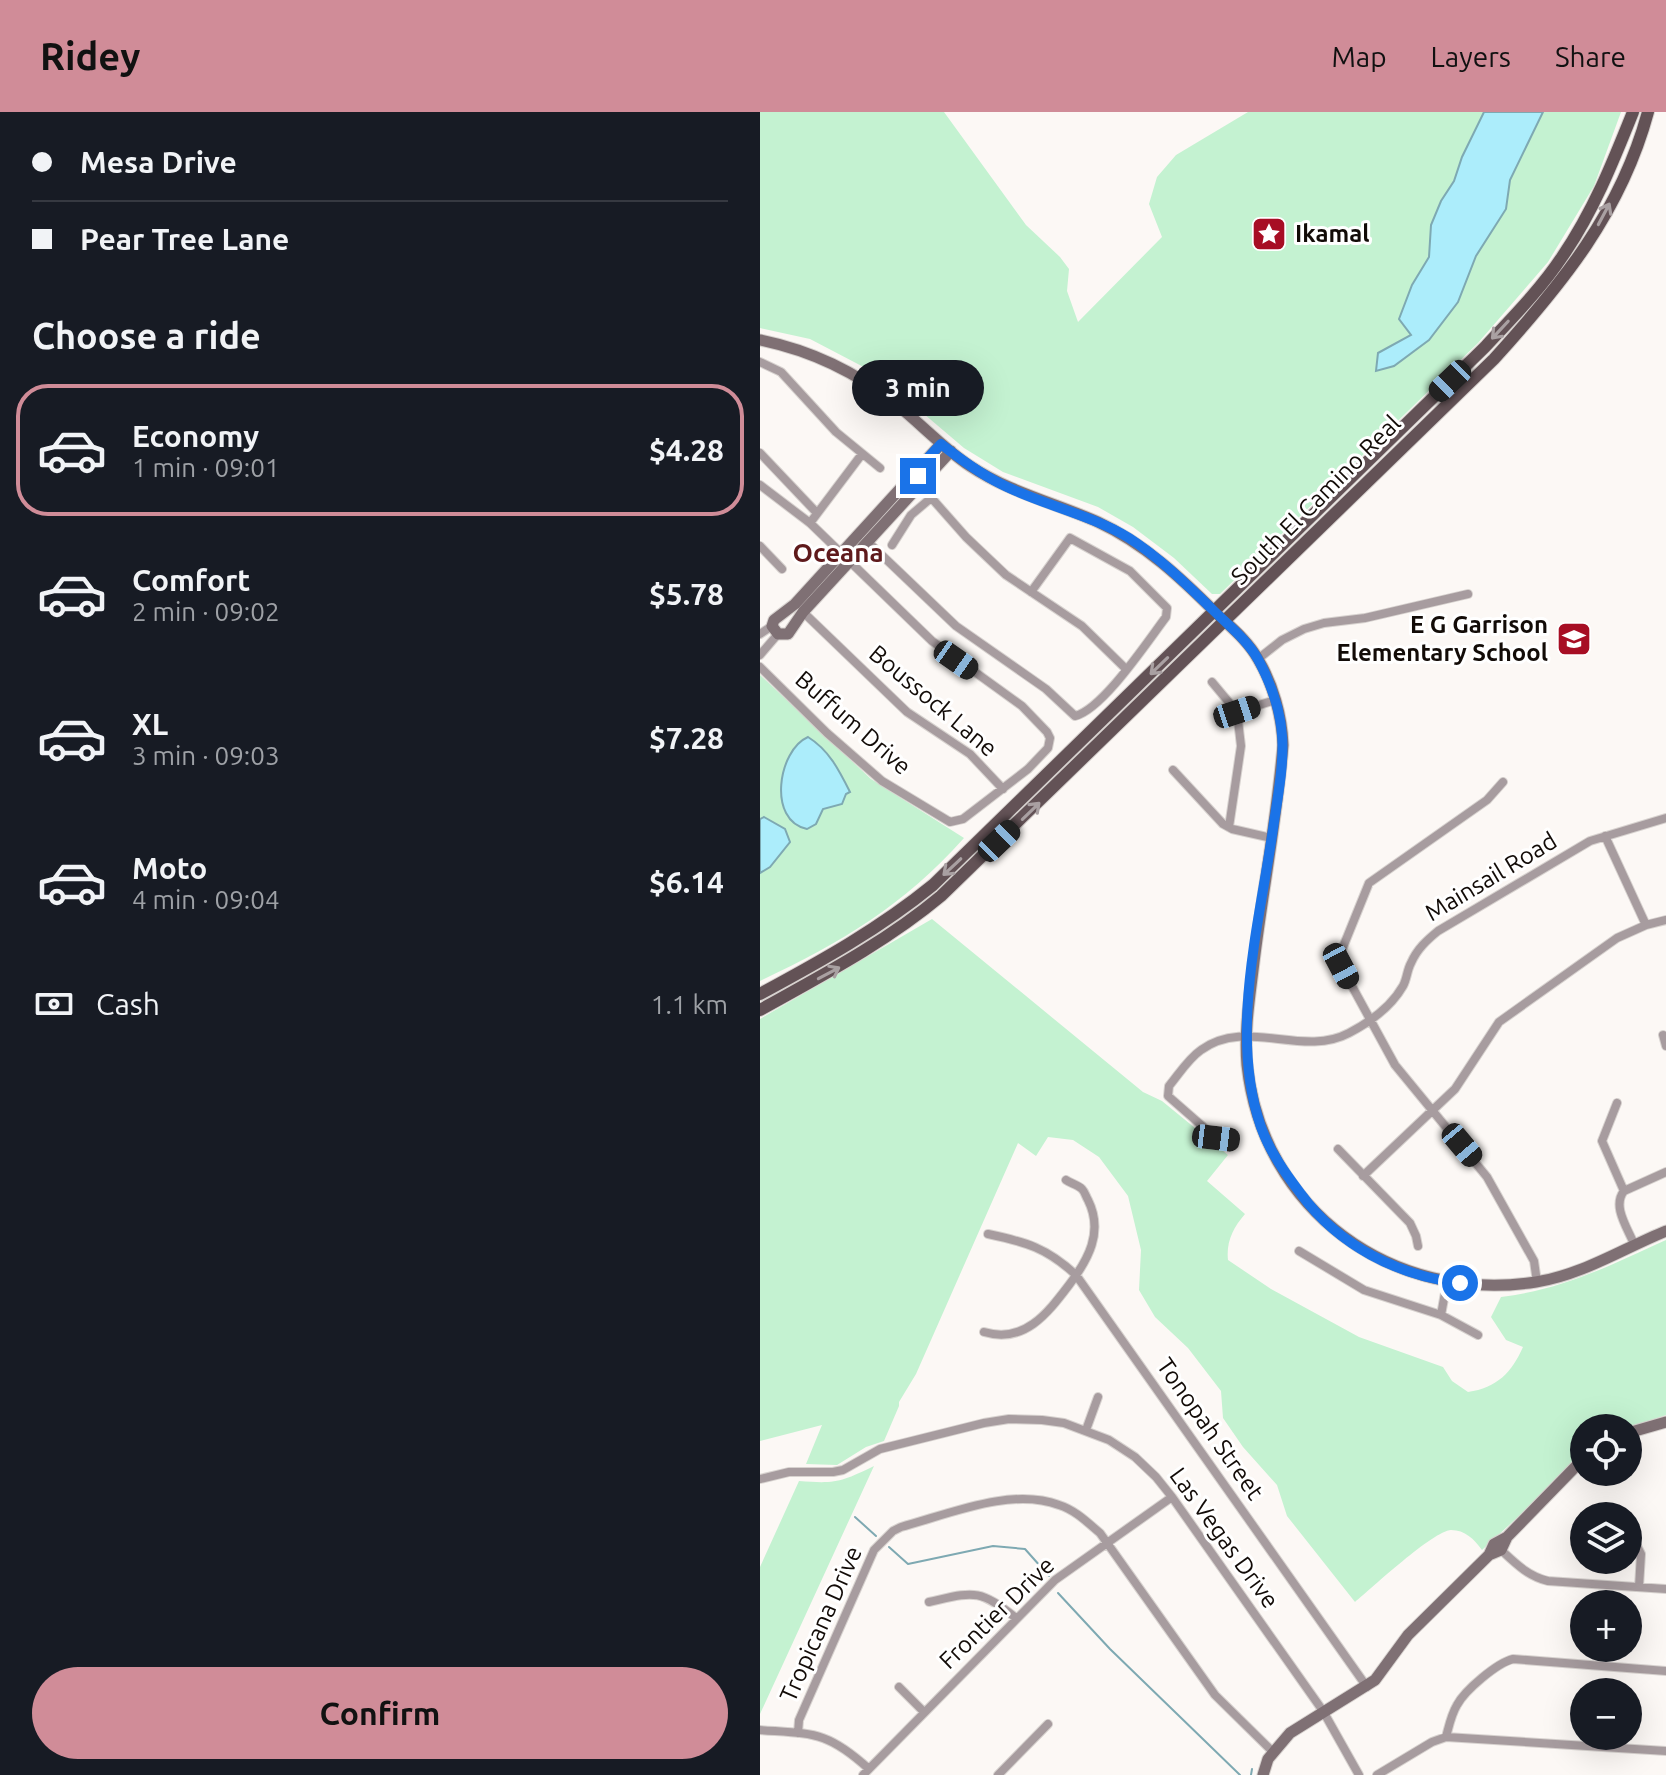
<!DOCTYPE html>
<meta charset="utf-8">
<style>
body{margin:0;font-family:Ubuntu,sans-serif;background:#242831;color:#f1f3f6;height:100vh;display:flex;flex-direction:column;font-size:30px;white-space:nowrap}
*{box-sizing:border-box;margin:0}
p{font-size:26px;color:#9ea1a6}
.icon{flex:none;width:44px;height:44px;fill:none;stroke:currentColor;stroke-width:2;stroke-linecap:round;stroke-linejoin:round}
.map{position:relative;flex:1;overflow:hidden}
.panel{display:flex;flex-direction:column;background:#171b24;width:760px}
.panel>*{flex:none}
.banner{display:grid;align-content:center;height:176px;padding:0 32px;background:#171b24}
.fabs{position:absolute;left:810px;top:1302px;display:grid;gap:16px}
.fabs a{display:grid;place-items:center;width:72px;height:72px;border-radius:50%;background:#171b24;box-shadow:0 8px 32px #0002;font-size:40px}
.end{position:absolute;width:36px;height:36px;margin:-18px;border:10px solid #1a73e8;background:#fff;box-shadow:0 0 0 4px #fff}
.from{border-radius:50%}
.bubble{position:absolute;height:56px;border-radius:28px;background:#171b24;box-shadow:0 8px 32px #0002;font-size:26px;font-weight:700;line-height:56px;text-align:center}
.car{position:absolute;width:24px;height:48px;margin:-24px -12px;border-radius:10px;box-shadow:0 0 6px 2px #0007;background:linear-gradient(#222 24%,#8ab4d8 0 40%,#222 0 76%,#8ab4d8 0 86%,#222 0)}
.banner b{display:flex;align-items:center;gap:28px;height:76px;font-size:30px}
.banner b+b{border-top:2px solid #363941}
.banner i{width:20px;height:20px;background:#f1f3f6}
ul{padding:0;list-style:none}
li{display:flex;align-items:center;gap:24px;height:132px;margin:0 16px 12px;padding:0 16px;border:4px solid transparent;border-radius:32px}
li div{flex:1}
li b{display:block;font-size:30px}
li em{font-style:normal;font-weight:700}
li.selected{border-color:#d08c98}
li>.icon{width:72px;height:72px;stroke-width:1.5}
h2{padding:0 32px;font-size:36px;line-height:96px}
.pay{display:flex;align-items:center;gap:20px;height:88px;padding:0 32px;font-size:30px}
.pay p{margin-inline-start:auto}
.primary-button{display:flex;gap:16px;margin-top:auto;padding:16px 32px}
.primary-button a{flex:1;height:92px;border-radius:48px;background:#d08c98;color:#111;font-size:32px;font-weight:700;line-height:92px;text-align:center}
header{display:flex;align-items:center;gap:48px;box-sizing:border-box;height:112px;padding:0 40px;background:#d08c98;color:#111}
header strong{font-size:38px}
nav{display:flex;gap:44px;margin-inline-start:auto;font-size:28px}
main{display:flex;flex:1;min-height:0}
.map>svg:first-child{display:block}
.green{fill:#c4f2d1}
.water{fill:#acedfb;stroke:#7ea9b2;stroke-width:2}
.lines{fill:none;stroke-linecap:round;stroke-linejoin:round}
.stream{stroke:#7ea9b2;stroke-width:2}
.street-casing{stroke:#d7d2cf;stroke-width:10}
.secondary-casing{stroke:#d7d2cf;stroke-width:13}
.primary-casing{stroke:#d7d2cf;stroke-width:14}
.street{stroke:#a79c9f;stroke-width:8}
.secondary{stroke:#7f7074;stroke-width:11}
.primary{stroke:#635256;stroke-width:12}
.oneway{stroke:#a9a0a2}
.route{stroke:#1a73e8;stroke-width:10}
.labels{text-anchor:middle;stroke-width:6;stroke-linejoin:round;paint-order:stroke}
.poi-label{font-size:24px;font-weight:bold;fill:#120b07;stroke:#fff;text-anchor:start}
.street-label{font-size:24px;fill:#120b07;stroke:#fff}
.neighbourhood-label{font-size:26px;font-weight:bold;fill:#5f1a1c;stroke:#fff}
</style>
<header>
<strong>Ridey</strong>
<nav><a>Map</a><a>Layers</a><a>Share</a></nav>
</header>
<main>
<section class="panel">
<div class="banner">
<b><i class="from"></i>Mesa Drive</b>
<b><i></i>Pear Tree Lane</b>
</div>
<h2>Choose a ride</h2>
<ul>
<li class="selected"><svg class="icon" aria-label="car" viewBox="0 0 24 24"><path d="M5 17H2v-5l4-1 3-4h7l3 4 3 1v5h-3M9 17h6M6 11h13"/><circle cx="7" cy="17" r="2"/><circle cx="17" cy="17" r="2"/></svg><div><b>Economy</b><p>1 min · 09:01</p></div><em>$4.28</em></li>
<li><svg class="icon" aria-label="car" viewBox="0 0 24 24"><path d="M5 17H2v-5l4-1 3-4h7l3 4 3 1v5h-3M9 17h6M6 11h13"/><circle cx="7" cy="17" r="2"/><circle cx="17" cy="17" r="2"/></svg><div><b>Comfort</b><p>2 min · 09:02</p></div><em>$5.78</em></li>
<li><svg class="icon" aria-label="car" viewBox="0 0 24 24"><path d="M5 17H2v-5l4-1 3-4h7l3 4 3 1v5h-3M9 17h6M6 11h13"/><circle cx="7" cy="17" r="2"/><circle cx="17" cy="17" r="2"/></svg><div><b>XL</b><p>3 min · 09:03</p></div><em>$7.28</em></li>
<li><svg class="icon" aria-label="car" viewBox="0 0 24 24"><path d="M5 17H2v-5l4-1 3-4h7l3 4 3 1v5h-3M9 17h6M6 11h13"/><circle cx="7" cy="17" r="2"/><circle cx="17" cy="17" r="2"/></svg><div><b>Moto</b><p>4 min · 09:04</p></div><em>$6.14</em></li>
</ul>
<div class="pay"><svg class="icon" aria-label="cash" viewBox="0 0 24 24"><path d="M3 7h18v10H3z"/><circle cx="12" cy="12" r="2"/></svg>Cash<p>1.1 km</p></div>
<div class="primary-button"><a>Confirm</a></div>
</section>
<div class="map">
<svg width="906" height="1663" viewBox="0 0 906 1663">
<rect width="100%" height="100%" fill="#fcf8f5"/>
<path class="green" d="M0,0H184L266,113L300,145L309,157L307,179L318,210L402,125L389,92L397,65L416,43L488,0H861L834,74L788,150L718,231L460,482H452L414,446L373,415L338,395L243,360L204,336L117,262L50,227L0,216Z
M0,563L111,667L204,726C142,795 82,830 0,869Z
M172,807L383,980L402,989L468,1043L447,1069L485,1102C473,1116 466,1130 468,1148L511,1177L599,1225L683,1255L692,1269L708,1280C737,1276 752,1260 763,1235L746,1228L731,1205L741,1185C804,1177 849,1154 906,1128V1303L868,1317L824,1316V1344L722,1438C714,1427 705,1418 691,1418C673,1419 612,1476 595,1490L527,1404L517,1373L483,1335L463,1306L461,1279L428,1236L395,1205L379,1178L381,1138L368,1084L339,1045L313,1028L288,1025L276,1044L258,1031L156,1262L139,1290V1294L124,1329L106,1335L77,1353L46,1352L62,1313L0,1329V907Z
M114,1354L0,1602V1455L39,1369C76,1372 81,1370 114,1354Z"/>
<path class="water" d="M724,0H783L750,68L746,97L716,144L698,190L669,228L634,254L616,259L618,241L651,223L639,207L652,173L669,145L671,113L681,89L694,69L702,45Z
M48,625C69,638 79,658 90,680L86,682L82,692L63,697L56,712L47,717C7,709 18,638 48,625Z
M4,705L25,717L30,730L10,755L0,761V707Z"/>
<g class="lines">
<path class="stream" d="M95,1405L116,1424
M129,1435L148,1452L233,1434L265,1437L289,1464
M298,1481L350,1537L480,1663
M491,1663L492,1657"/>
<g class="street-casing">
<path id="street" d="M0,250L21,260L76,320L120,356
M0,341L56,400
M0,373L50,411L172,529L262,594L287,620L290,626L288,636L268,657L203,707L190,710L122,669L67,621L0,555
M160,373L206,425L246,463L322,514L366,557
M50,411L102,342
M108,430L196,514L286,577L315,604C343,597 387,530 406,505L407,496L370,459L310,426L271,480
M132,433L151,403L171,386
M0,434L22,457
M43,500L147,600L210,642L243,677
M0,522L12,514
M0,543L18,522
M498,547L522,528L544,517L564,511L605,506L708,482
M452,570L477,600L481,634L469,715
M477,600L515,588
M413,658L463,712L472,717L512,726
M743,670L727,688L609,771L579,845L581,854L635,953L727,1065L774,1149L777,1170
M845,724L886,813
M903,923L906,934
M857,991L842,1029L864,1079
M473,1028L456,1026L408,984L409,974C419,962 428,947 441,938C486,905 542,946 589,921C610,910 631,895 643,874C647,867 647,858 651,851C657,837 667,828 678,819L830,729L906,706
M578,1037L650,1111L656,1124L658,1134
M603,1064L695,977L739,910L857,826L886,813L906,808
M864,1079C852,1094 867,1115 874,1132
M864,1079L906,1060
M228,1122C266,1130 287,1136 316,1163L607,1575
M539,1139L604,1178L681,1203L718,1223
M681,1203L687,1170
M224,1220C264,1232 287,1202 309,1173C328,1148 344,1120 328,1088C326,1085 325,1080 322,1077C318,1073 310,1071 306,1068
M326,1318L338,1285
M0,1367L29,1360H73L83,1358L120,1337L224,1311L249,1307L282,1308L304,1311L349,1328L375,1345L396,1365L412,1385L563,1599L599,1663
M876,1432L881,1442L879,1475
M741,1438C756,1452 768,1464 788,1469L906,1477
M169,1490C214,1480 218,1476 256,1506
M139,1575L164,1600
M0,1618C54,1622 67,1619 109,1657
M38,1621L39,1608L114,1438L133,1419L141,1415C189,1402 251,1375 299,1393C315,1398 327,1410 340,1421L455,1583L513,1640
M686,1625C689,1614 691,1603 697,1593C705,1578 737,1551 753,1547L906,1559
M103,1663L295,1468L412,1385
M238,1663L288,1612
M617,1663L672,1630L686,1625L906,1639"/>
</g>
<g class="secondary-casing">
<path id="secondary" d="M0,228C49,238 96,260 136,292C161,312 183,336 210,354C249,380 295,391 338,410C385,432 421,466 457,502C472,516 488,529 498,547C513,572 522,604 523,633C517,706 503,777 494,850C490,884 484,918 487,953C503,1099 633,1192 776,1170C822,1163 864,1136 906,1119
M181,332L35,492L14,508L12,514L18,522H28L43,500L191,339
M868,1321L906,1310
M747,1425L824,1346
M747,1425L741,1438L729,1443L734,1432Z
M503,1663L508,1647L530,1621L615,1568L648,1523L729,1443"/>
</g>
<g class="primary-casing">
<path id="primary" d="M0,882C61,849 119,817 173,773L725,235C752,206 780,178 802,145C833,100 853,50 873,0
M0,898C63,863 126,830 181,784L734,247C802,172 861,100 888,0"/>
</g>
<use href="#street" class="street"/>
<use href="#secondary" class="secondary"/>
<use href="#primary" class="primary"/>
</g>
<defs><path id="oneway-shaft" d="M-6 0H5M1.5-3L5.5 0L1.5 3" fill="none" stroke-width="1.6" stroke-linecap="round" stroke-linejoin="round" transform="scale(2)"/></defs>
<g class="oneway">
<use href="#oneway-shaft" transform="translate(844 102) rotate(-62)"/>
<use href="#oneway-shaft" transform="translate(740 218) rotate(133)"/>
<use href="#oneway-shaft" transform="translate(399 554) rotate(136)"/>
<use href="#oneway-shaft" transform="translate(271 699) rotate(-44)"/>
<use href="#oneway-shaft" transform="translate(192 755) rotate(137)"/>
<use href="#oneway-shaft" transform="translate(69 861) rotate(-28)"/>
</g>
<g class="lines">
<path class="route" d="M158,364L164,357L166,348L181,332C200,347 219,361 241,372C282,393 330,402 369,426C400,446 426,472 452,497C469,514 489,529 500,551C531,611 524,646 514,710C501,806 468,920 501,1015C510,1040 525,1061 541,1082C578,1133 638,1164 700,1171"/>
</g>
<defs>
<g id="sight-square" transform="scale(1.8)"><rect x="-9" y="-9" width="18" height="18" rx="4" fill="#a70e24" stroke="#fff"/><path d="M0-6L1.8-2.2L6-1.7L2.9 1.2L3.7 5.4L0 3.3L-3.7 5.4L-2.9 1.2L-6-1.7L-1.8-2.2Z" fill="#fff"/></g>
<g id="school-square" transform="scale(1.8)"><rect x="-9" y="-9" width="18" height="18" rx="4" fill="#a70e24" stroke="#fff"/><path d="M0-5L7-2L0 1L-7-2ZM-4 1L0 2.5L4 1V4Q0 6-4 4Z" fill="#fff"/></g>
</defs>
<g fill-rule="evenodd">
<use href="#sight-square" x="509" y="122"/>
<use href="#school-square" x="814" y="527"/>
</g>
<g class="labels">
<g class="poi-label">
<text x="535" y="130">Ikamal</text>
<text x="788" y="521" text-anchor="end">E G Garrison<tspan x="788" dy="28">Elementary School</tspan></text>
</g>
<g class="street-label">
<text transform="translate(556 388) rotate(-45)" y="8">South El Camino Real</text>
<text transform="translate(173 589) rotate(40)" y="8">Boussock Lane</text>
<text transform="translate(93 611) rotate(41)" y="8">Buffum Drive</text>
<text transform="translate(731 765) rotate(-31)" y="8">Mainsail Road</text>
<text transform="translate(450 1317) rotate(55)" y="8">Tonopah Street</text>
<text transform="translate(464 1426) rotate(54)" y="8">Las Vegas Drive</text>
<text transform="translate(237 1501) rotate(-44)" y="8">Frontier Drive</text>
<text transform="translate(61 1512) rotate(-66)" y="8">Tropicana Drive</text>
</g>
<g class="neighbourhood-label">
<text x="78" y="450">Oceana</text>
</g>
</g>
</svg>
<div class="fabs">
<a><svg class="icon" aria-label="locate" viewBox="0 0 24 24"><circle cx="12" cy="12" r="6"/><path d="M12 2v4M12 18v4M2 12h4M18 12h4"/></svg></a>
<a><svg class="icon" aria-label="layers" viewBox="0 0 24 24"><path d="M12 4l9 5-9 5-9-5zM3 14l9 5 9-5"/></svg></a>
<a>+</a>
<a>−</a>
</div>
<i class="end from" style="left:700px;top:1171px"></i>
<i class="end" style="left:158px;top:364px"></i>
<div class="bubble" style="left:92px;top:248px;width:132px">3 min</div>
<i class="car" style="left:690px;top:269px;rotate:226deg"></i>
<i class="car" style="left:196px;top:548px;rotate:125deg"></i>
<i class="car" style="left:477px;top:600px;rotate:72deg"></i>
<i class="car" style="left:239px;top:729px;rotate:46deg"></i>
<i class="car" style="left:581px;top:854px;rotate:152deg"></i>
<i class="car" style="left:456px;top:1026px;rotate:97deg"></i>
<i class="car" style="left:702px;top:1033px;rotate:140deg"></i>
</div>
</main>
